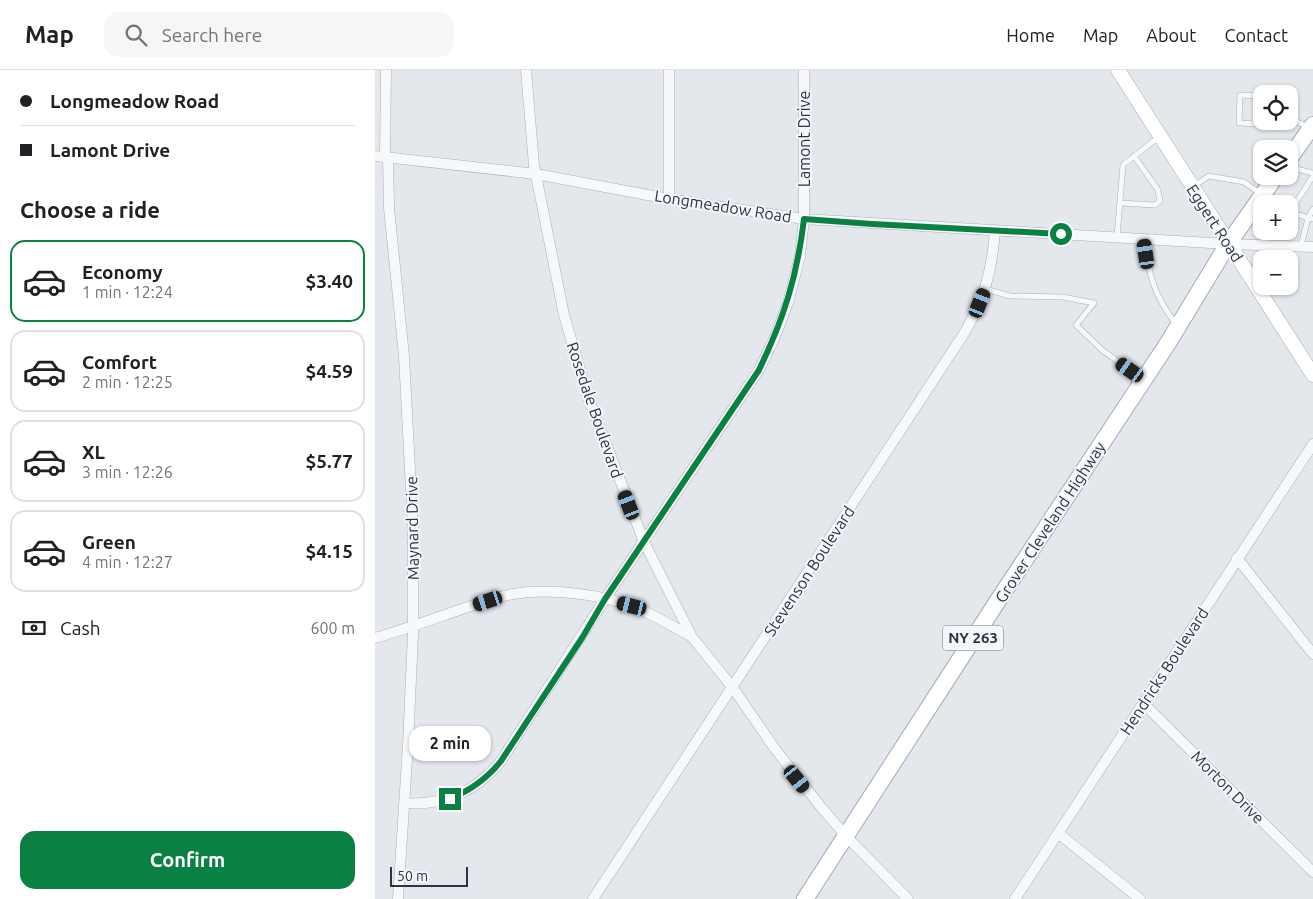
<!DOCTYPE html>
<meta charset="utf-8">
<style>
body{margin:0;font-family:Ubuntu,sans-serif;background:#f6f6f6;color:#202124;height:100vh;display:flex;flex-direction:column;font-size:19px;white-space:nowrap}
*{box-sizing:border-box;margin:0}
p{font-size:16px;color:#757577}
.icon{flex:none;width:28px;height:28px;fill:none;stroke:currentColor;stroke-width:2;stroke-linecap:round;stroke-linejoin:round}
.map{position:relative;flex:1;overflow:hidden}
.drawer{display:flex;flex-direction:column;background:#fff;width:375px}
.drawer>*{flex:none}
.guide{display:grid;align-content:center;height:110px;padding:0 20px;background:#fff}
.fabs{position:absolute;left:878px;top:15px;display:grid;gap:10px}
.fabs a{display:grid;place-items:center;width:45px;height:45px;border-radius:10px;background:#fff;box-shadow:0 1px 4px #0004;font-size:25px}
.scale{position:absolute;left:15px;bottom:12px;width:78px;box-sizing:border-box;padding-left:5px;border:2px solid #2b3445;border-top:0;font-size:14px;line-height:18px;white-space:nowrap;color:#2b3445;-webkit-text-stroke:4px #f4f6f9;paint-order:stroke}
.end{position:absolute;width:22px;height:22px;margin:-11px;border:6px solid #0b8043;background:#fff;box-shadow:0 0 0 2px #fff}
.from{border-radius:50%}
.bubble{position:absolute;height:35px;border-radius:15px;background:#fff;box-shadow:0 1px 4px #0004;font-size:16px;font-weight:600;line-height:35px;text-align:center}
.car{position:absolute;width:15px;height:30px;margin:-15px -8px;border-radius:6px;box-shadow:0 0 4px 1px #0007;background:linear-gradient(#222 24%,#8ab4d8 0 40%,#222 0 76%,#8ab4d8 0 86%,#222 0)}
.guide b{display:flex;align-items:center;gap:18px;height:48px;font-size:19px}
.guide b+b{border-top:1px solid #e0e0e0}
.guide i{width:12px;height:12px;background:#202124}
ul{padding:0;list-style:none}
li{display:flex;align-items:center;gap:15px;height:82px;margin:0 10px 8px;padding:0 10px;border:2px solid #e0e0e0;border-radius:15px}
li div{flex:1}
li b{display:block;font-size:19px}
li em{font-style:normal;font-weight:600}
li.current{border-color:#0b8043}
li>.icon{width:45px;height:45px;stroke-width:1.5}
h2{padding:0 20px;font-size:22px;line-height:60px}
.pay{display:flex;align-items:center;gap:12px;height:55px;padding:0 20px;font-size:19px}
.pay p{margin-inline-start:auto}
.cta{display:flex;gap:10px;margin-top:auto;padding:10px 20px}
.cta a{flex:1;height:58px;border-radius:15px;background:#0b8043;color:#fff;font-size:20px;font-weight:600;line-height:58px;text-align:center}
header{display:flex;align-items:center;gap:30px;box-sizing:border-box;height:70px;padding:0 25px;background:#fff;border-bottom:1px solid #e0e0e0}
header strong{font-size:24px}
nav{display:flex;gap:28px;margin-inline-start:auto;font-size:18px}
.search{width:350px;height:45px;background:#f6f6f6;display:flex;align-items:center;gap:12px;box-sizing:border-box;padding:0 18px;border-radius:15px;color:#757577;font-size:19px}
main{display:flex;flex:1;min-height:0}
.map>svg:first-child{display:block}
.lines{fill:none;stroke-linecap:round;stroke-linejoin:round}
.lane-casing{stroke:#a9aeb7;stroke-width:6}
.street-casing{stroke:#a9aeb7;stroke-width:11}
.secondary-casing{stroke:#a9aeb7;stroke-width:15}
.primary-casing{stroke:#a3abb8;stroke-width:18}
.lane{stroke:#f7f8fa;stroke-width:5}
.street{stroke:#f7f8fa;stroke-width:10}
.secondary{stroke:#fff;stroke-width:14}
.primary{stroke:#fff;stroke-width:16}
.route{stroke:#0b8043;stroke-width:6}
.labels{text-anchor:middle;stroke-width:4;stroke-linejoin:round;paint-order:stroke}
.shield{fill:#f4f6f9;stroke:#676e7b;stroke-width:1}
.shield-label{font-size:15px;font-weight:bold;fill:#2b3445}
.street-label{font-size:16px;fill:#2b3445;stroke:#f4f6f9}
</style>
<header>
<strong>Map</strong>
<div class="search"><svg class="icon" aria-label="search" viewBox="0 0 24 24"><circle cx="10" cy="10" r="6"/><path d="M15 15l6 6"/></svg>Search here</div>
<nav><a>Home</a><a>Map</a><a>About</a><a>Contact</a></nav>
</header>
<main>
<section class="drawer">
<div class="guide">
<b><i class="from"></i>Longmeadow Road</b>
<b><i></i>Lamont Drive</b>
</div>
<h2>Choose a ride</h2>
<ul>
<li class="current"><svg class="icon" aria-label="car" viewBox="0 0 24 24"><path d="M5 17H2v-5l4-1 3-4h7l3 4 3 1v5h-3M9 17h6M6 11h13"/><circle cx="7" cy="17" r="2"/><circle cx="17" cy="17" r="2"/></svg><div><b>Economy</b><p>1 min · 12:24</p></div><em>$3.40</em></li>
<li><svg class="icon" aria-label="car" viewBox="0 0 24 24"><path d="M5 17H2v-5l4-1 3-4h7l3 4 3 1v5h-3M9 17h6M6 11h13"/><circle cx="7" cy="17" r="2"/><circle cx="17" cy="17" r="2"/></svg><div><b>Comfort</b><p>2 min · 12:25</p></div><em>$4.59</em></li>
<li><svg class="icon" aria-label="car" viewBox="0 0 24 24"><path d="M5 17H2v-5l4-1 3-4h7l3 4 3 1v5h-3M9 17h6M6 11h13"/><circle cx="7" cy="17" r="2"/><circle cx="17" cy="17" r="2"/></svg><div><b>XL</b><p>3 min · 12:26</p></div><em>$5.77</em></li>
<li><svg class="icon" aria-label="car" viewBox="0 0 24 24"><path d="M5 17H2v-5l4-1 3-4h7l3 4 3 1v5h-3M9 17h6M6 11h13"/><circle cx="7" cy="17" r="2"/><circle cx="17" cy="17" r="2"/></svg><div><b>Green</b><p>4 min · 12:27</p></div><em>$4.15</em></li>
</ul>
<div class="pay"><svg class="icon" aria-label="cash" viewBox="0 0 24 24"><path d="M3 7h18v10H3z"/><circle cx="12" cy="12" r="2"/></svg>Cash<p>600 m</p></div>
<div class="cta"><a>Confirm</a></div>
</section>
<div class="map">
<svg width="938" height="829" viewBox="0 0 938 829">
<rect width="100%" height="100%" fill="#e4e7ec"/>
<g class="lines">
<g class="lane-casing">
<path id="lane" d="M886,26L865,25L864,53L904,55L907,51
M914,48L933,57
M914,97L938,103
M819,116L834,106L869,112L886,124
M745,133L780,135L785,131L783,120L759,86
M914,142L938,149
M915,142L938,106
M742,167L748,95L785,66
M769,170C774,204 779,226 801,254
M926,176L933,148L938,139
M610,219L635,226L688,227L719,233L701,255L727,280L766,308"/>
</g>
<g class="street-casing">
<path id="street" d="M151,0L159,95L189,245L213,327L269,472L317,567L358,618L400,679L446,737L470,765L533,829
M294,0V129
M0,86L161,104L294,129L429,149L853,174L938,177
M10,86L11,0
M13,87L14,138L29,286L38,457V564L33,675L23,829
M862,488L938,584
M0,568C35,558 68,545 102,534C113,530 126,526 138,524C174,518 226,524 259,537C279,545 298,556 317,567
M768,633L938,802
M29,733C69,736 101,722 126,691L230,529L384,300L400,267L413,233L425,186L429,149V0
M683,763L765,829
M218,829L590,262C610,226 617,201 620,160
M640,829L938,374"/>
</g>
<g class="secondary-casing">
<path id="secondary" d="M743,0L938,305"/>
</g>
<g class="primary-casing">
<path id="primary" d="M914,89L938,55
M430,829L622,532L793,273L853,174L901,106"/>
</g>
<use href="#lane" class="lane"/>
<use href="#street" class="street"/>
<use href="#secondary" class="secondary"/>
<use href="#primary" class="primary"/>
</g>
<g class="lines">
<path class="route" d="M75,729C96,720 112,709 126,691L207,568L230,529L384,300C409,248 422,207 429,149L497,154L686,164"/>
</g>
<g class="labels">
<rect class="shield" x="568" y="555.5" width="60" height="25" rx="4"/>
<g class="shield-label">
<text x="598" y="573">NY 263</text>
</g>
<g class="street-label">
<text transform="translate(429 69) rotate(-90)" y="6">Lamont Drive</text>
<text transform="translate(348 136) rotate(9)" y="6">Longmeadow Road</text>
<text transform="translate(840 153) rotate(57)" y="6">Eggert Road</text>
<text transform="translate(220 340) rotate(71)" y="6">Rosedale Boulevard</text>
<text transform="translate(675 452) rotate(-57)" y="6">Grover Cleveland Highway</text>
<text transform="translate(37 458) rotate(-91)" y="6">Maynard Drive</text>
<text transform="translate(434 501) rotate(-57)" y="6">Stevenson Boulevard</text>
<text transform="translate(789 601) rotate(-57)" y="6">Hendricks Boulevard</text>
<text transform="translate(853 717) rotate(45)" y="6">Morton Drive</text>
</g>
</g>
</svg>
<div class="fabs">
<a><svg class="icon" aria-label="locate" viewBox="0 0 24 24"><circle cx="12" cy="12" r="6"/><path d="M12 2v4M12 18v4M2 12h4M18 12h4"/></svg></a>
<a><svg class="icon" aria-label="layers" viewBox="0 0 24 24"><path d="M12 4l9 5-9 5-9-5zM3 14l9 5 9-5"/></svg></a>
<a>+</a>
<a>−</a>
</div>
<div class="scale">50 m</div>
<i class="end from" style="left:686px;top:164px"></i>
<i class="end" style="left:75px;top:729px"></i>
<div class="bubble" style="left:34px;top:656px;width:82px">2 min</div>
<i class="car" style="left:771px;top:184px;rotate:352deg"></i>
<i class="car" style="left:605px;top:233px;rotate:22deg"></i>
<i class="car" style="left:755px;top:300px;rotate:305deg"></i>
<i class="car" style="left:254px;top:435px;rotate:339deg"></i>
<i class="car" style="left:113px;top:531px;rotate:252deg"></i>
<i class="car" style="left:257px;top:536px;rotate:284deg"></i>
<i class="car" style="left:422px;top:709px;rotate:141deg"></i>
</div>
</main>
